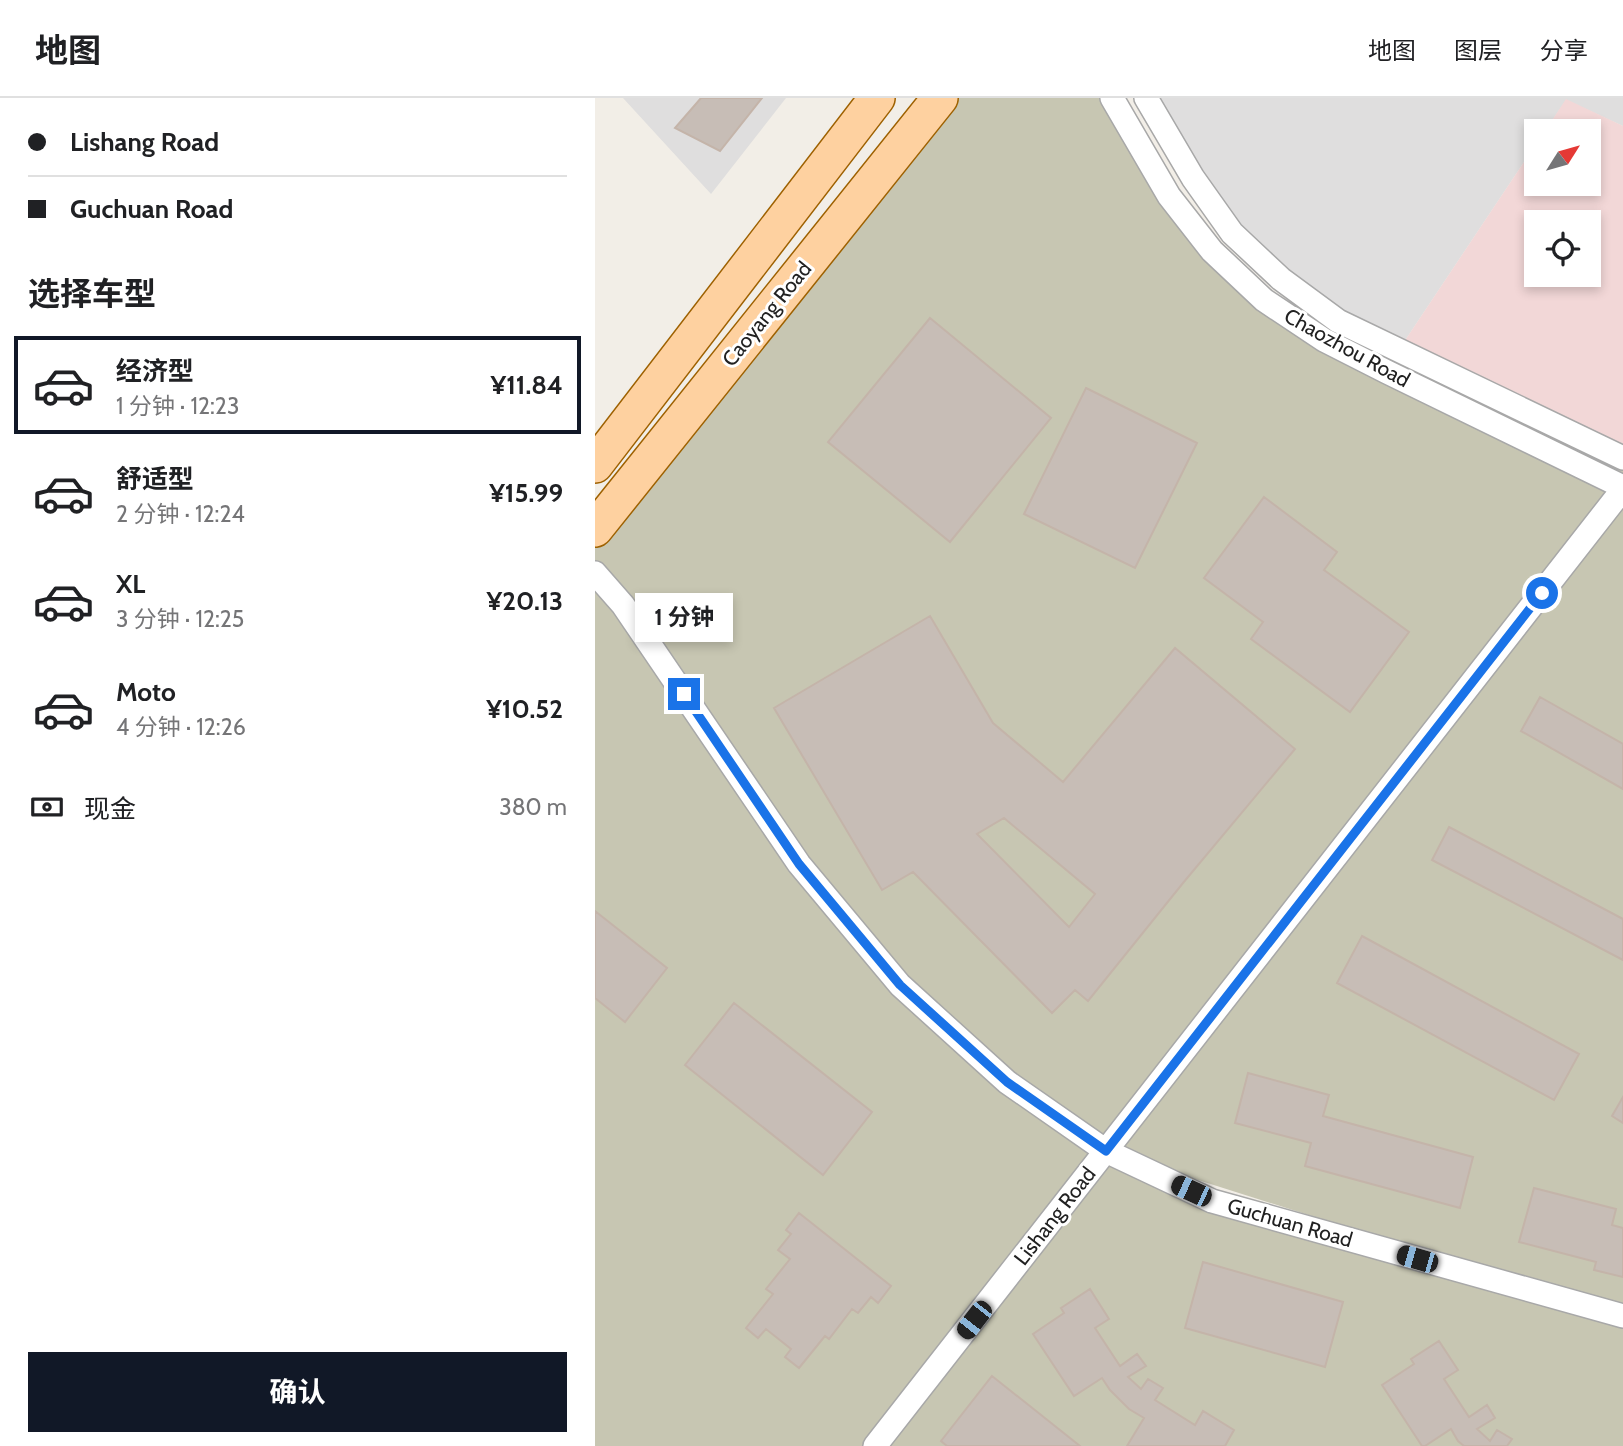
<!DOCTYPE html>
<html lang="zh">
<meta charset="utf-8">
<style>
body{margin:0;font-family:Cabin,"Noto Sans SC",sans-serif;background:#f2f2f2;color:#202124;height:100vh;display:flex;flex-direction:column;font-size:26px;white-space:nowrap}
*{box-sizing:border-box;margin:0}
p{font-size:23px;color:#757577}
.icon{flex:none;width:38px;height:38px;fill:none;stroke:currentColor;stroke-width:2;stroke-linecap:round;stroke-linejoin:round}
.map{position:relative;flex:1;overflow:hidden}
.sheet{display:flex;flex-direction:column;background:#fff;width:595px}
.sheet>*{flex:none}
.top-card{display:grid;align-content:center;height:154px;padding:0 28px;background:#fff}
.needle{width:46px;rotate:53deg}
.controls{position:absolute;left:929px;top:21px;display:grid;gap:14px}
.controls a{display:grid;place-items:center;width:77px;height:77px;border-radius:0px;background:#fff;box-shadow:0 4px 10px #0003;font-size:35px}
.end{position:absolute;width:32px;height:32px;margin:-16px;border:9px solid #1a73e8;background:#fff;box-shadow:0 0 0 4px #fff}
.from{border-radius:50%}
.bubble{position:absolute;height:49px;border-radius:0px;background:#fff;box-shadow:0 4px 10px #0003;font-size:23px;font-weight:700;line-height:49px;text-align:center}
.car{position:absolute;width:21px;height:42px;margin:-21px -10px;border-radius:9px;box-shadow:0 0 5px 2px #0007;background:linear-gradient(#222 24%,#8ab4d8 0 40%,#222 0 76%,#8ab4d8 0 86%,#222 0)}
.top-card b{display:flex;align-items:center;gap:24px;height:66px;font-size:26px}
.top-card b+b{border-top:2px solid #e0e0e0}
.top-card i{width:18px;height:18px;background:#202124}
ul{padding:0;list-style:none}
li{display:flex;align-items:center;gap:21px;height:98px;margin:0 14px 10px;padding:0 14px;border:4px solid transparent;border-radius:0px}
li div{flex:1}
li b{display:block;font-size:26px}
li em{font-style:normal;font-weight:700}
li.active{border-color:#111827}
li>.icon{width:63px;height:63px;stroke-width:1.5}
h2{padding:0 28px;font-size:32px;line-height:84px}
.pay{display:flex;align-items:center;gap:18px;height:77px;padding:0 28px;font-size:26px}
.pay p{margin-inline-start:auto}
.primary-button{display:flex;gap:14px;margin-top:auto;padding:14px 28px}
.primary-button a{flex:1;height:80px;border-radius:0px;background:#111827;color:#fff;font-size:28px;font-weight:700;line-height:80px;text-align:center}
header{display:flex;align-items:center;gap:42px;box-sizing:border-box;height:98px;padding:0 35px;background:#fff;border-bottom:2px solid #e0e0e0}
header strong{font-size:33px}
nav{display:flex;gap:38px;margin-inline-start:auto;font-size:24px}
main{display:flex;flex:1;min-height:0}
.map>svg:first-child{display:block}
.residential{fill:#dfdede}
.commercial{fill:#f2d7d7;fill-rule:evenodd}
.construction{fill:#c7c6b2;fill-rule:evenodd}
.building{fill:#c7bdb6;stroke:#c4b4a9;stroke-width:2;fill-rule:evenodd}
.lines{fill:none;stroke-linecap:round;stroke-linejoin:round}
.street-casing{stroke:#a8a8a8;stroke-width:26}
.primary-casing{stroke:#9e6100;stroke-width:38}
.street{stroke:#fff;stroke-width:23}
.primary{stroke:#fed1a0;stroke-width:35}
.route{stroke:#1a73e8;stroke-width:9}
.labels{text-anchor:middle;stroke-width:6;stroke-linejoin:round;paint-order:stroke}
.street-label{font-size:21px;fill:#212121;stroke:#fff}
</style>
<header>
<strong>地图</strong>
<nav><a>地图</a><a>图层</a><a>分享</a></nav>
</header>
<main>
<section class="sheet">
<div class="top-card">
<b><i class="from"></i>Lishang Road</b>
<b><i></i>Guchuan Road</b>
</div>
<h2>选择车型</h2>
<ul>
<li class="active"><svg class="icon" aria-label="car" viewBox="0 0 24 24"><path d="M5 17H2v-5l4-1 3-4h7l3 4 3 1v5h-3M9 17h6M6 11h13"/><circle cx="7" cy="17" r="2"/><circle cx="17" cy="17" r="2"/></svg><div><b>经济型</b><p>1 分钟 · 12:23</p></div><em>¥11.84</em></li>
<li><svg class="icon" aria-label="car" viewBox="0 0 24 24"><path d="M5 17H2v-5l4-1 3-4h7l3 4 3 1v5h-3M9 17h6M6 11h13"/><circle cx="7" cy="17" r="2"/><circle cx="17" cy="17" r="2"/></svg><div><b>舒适型</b><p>2 分钟 · 12:24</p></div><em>¥15.99</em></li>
<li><svg class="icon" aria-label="car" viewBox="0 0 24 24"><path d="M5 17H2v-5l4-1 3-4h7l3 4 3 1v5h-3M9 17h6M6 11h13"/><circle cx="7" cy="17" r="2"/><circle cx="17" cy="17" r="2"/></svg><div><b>XL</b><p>3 分钟 · 12:25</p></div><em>¥20.13</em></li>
<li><svg class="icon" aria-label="car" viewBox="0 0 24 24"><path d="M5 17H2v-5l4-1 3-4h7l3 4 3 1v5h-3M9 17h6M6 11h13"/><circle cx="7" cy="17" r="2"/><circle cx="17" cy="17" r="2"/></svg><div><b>Moto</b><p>4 分钟 · 12:26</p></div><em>¥10.52</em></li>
</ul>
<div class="pay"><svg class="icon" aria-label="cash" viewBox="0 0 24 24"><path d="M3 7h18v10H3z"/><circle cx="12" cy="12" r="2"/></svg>现金<p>380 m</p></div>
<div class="primary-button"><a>确认</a></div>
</section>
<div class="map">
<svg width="1028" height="1348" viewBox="0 0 1028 1348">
<rect width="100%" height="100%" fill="#f2eee7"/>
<path class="residential" d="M28,0H191L116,96Z
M551,0H1028V28L971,2L950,33H942L941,46L803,253L686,181L598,80Z"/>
<path class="commercial" d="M971,1L1028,28V359L803,253L941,46L942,86H994V33H950ZM942,124H994V177H942Z"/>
<path class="construction" d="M345,0H523L617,153L729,242L1028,361V1348H0V431ZM518,1055L1022,1215L617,1103Z"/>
<path class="building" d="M106,0H167L125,53L80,30Z
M335,220L456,320L355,444L233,344Z
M491,290L602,345L540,470L429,416Z
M669,399L742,454L729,472L814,534L755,614L656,541L668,524L609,480Z
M335,518L398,625L468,684L580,550L700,651L588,785L493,903L480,892L457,915L318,774L287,792L179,610ZM409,720L500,796L474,829L382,736Z
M945,599L1028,646V691L926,633Z
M854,729L1028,821V862L837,762Z
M0,813L72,870L30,924L0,900Z
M767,838L984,956L959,1002L742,885Z
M139,905L277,1014L228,1077L90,967Z
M653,975L734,997L728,1018L878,1059L865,1110L710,1068L716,1045L640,1025Z
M1028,999V1025L1017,1018Z
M939,1090L1021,1111L1017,1127L1028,1130V1179L999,1172L1001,1164L924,1144Z
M204,1115L296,1188L283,1205L276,1199L263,1215L257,1211L234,1241L230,1238L204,1270L190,1259L196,1251L171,1231L163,1240L151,1230L178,1196L171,1191L195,1161L183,1152L196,1136L191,1132Z
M608,1164L748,1204L730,1269L590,1230Z
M495,1191L514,1221L500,1230L525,1268L542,1256L551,1268L533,1279L546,1291L553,1281L568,1290L560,1302L600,1327L608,1313L639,1332L630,1348H532L549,1320L534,1311L515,1292L507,1280L479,1298L438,1236L469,1215L466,1210Z
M844,1243L863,1272L849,1281L874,1319L892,1307L900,1320L882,1331L895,1343L902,1332L917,1341L912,1348H869L863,1343L856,1331L830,1348H827L787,1287L819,1266L816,1261Z
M397,1278L485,1348H352L346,1343Z"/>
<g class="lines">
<g class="street-casing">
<path id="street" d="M517,0L574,98L617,153L669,202L729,242L792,274L1028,389
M551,0L598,80L637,135L686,181L743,223L1028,360
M0,475L28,507L204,766L305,887L412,984L511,1053L617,1103L1028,1218
M280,1348L1028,391"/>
</g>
<g class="primary-casing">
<path id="primary" d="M0,367L282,0
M0,431L345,0"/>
</g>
<use href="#street" class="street"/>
<use href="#primary" class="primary"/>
</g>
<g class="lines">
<path class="route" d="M89,596L204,766L305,887L412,984L511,1053L947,495"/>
</g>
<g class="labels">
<g class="street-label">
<text transform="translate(172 216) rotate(-51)" y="7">Caoyang Road</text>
<text transform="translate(752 250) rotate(29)" y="7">Chaozhou Road</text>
<text transform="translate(460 1118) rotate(-52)" y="7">Lishang Road</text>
<text transform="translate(695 1125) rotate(16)" y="7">Guchuan Road</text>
</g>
</g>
</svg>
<div class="controls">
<a><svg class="needle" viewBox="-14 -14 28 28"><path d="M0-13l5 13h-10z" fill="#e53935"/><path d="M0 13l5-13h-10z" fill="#757577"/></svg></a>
<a><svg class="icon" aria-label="locate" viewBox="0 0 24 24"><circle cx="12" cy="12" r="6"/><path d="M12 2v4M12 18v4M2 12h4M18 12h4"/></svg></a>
</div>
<i class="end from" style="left:947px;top:495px"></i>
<i class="end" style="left:89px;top:596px"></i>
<div class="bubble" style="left:40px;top:495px;width:98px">1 分钟</div>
<i class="car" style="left:596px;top:1093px;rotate:295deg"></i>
<i class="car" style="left:822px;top:1161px;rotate:286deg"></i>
<i class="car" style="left:379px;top:1222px;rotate:218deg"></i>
</div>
</main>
